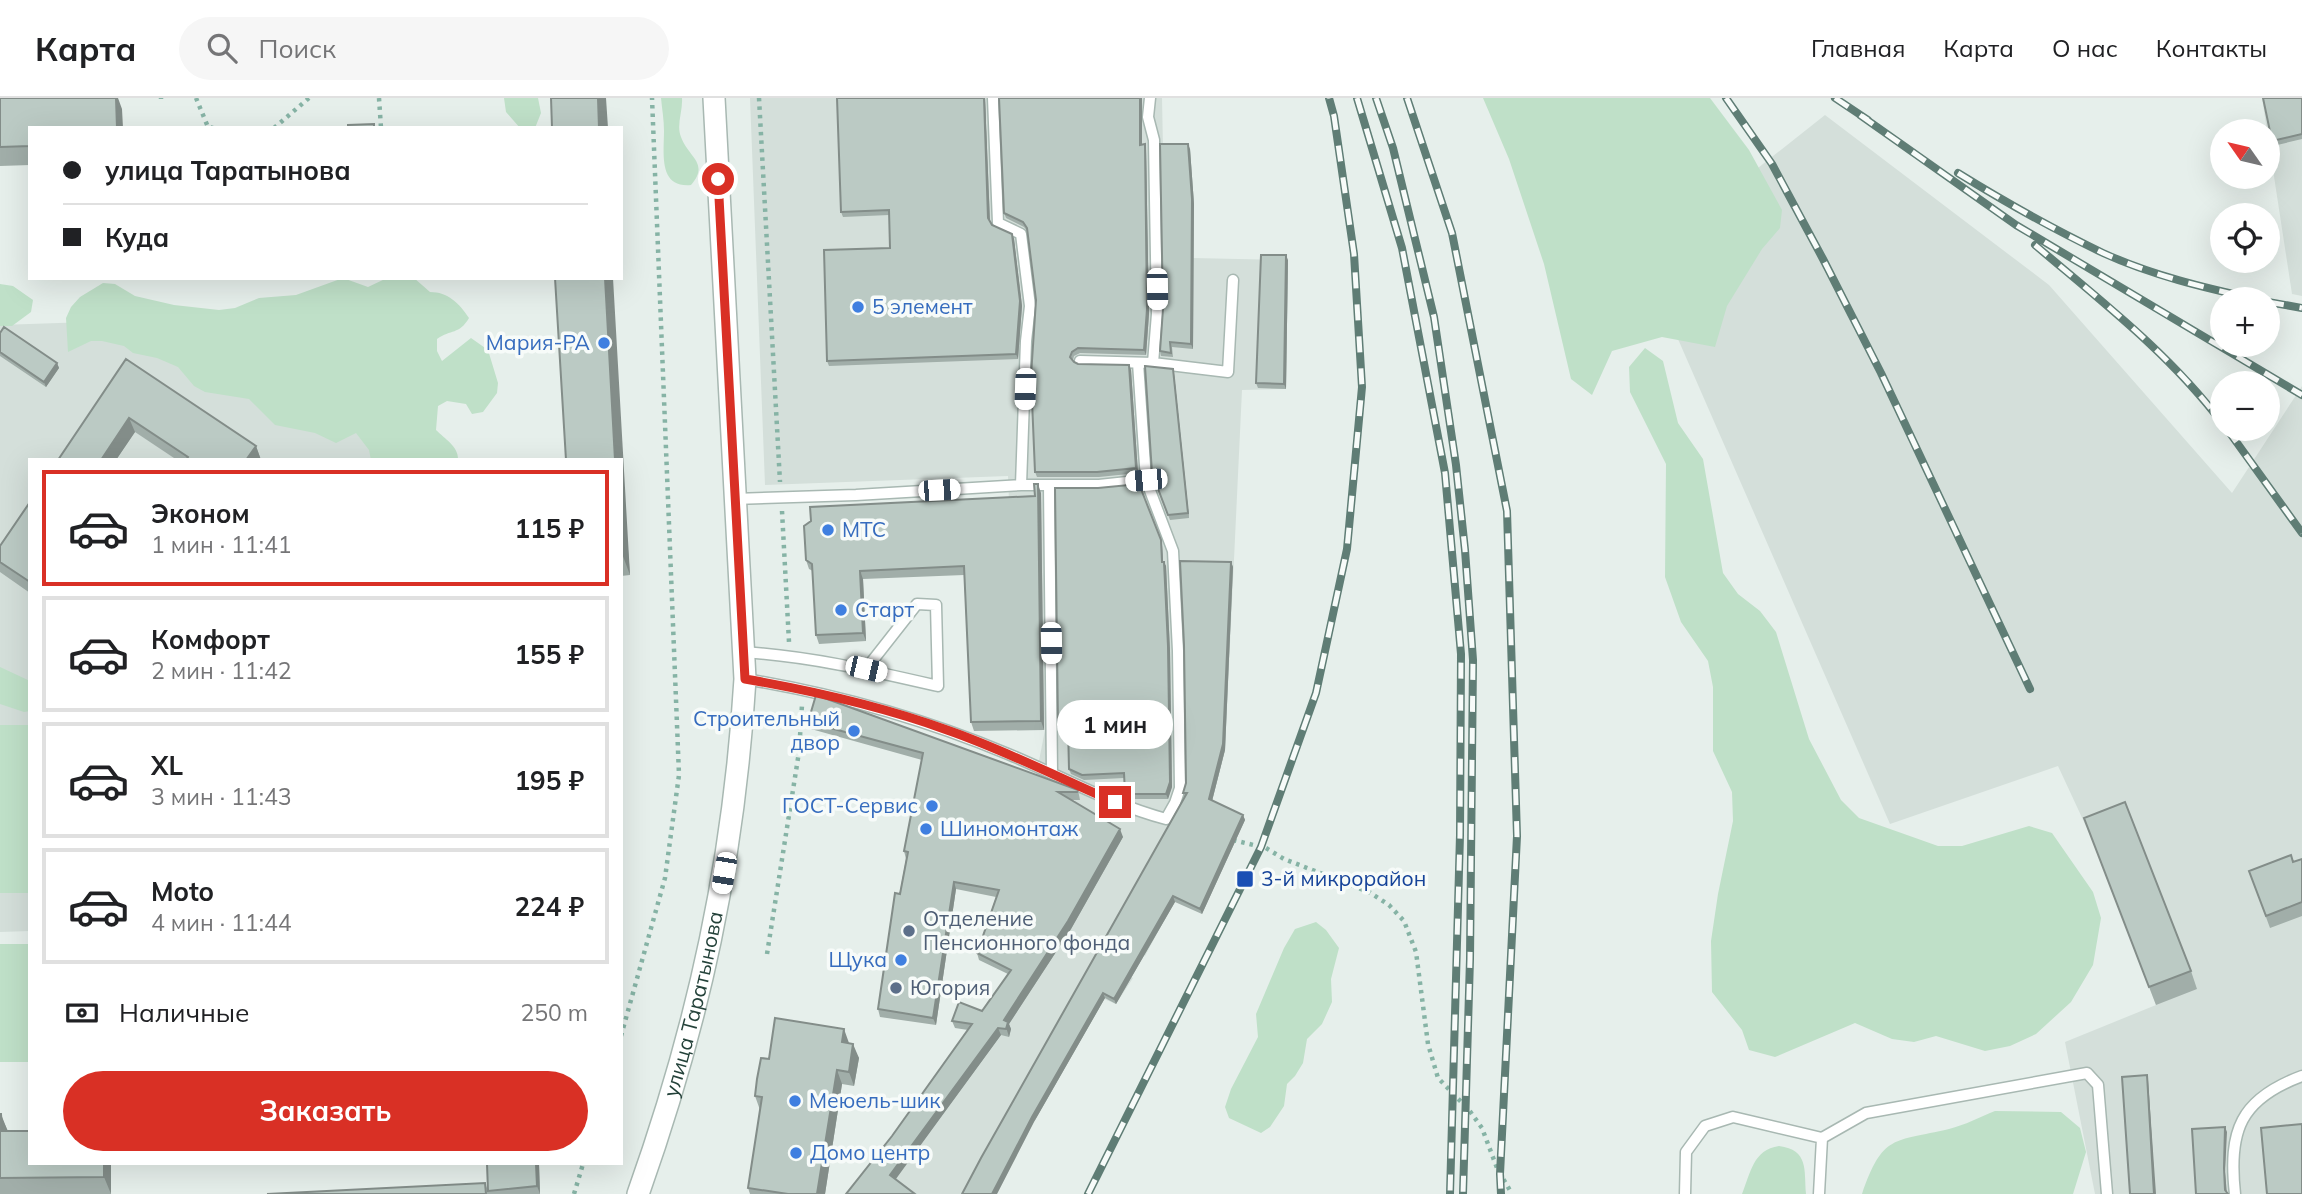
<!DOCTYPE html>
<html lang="ru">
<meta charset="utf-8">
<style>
body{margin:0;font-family:Mulish,sans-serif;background:#f6f6f6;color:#202124;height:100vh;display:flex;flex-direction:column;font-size:26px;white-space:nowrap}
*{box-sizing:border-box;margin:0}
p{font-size:23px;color:#757577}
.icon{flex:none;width:38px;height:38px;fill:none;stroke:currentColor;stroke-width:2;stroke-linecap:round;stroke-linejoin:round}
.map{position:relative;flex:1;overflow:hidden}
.drawer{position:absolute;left:28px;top:360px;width:595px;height:707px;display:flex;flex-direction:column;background:#fff;border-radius:0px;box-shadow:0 7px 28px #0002}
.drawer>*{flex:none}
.guide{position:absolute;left:28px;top:28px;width:595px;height:154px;border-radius:0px;box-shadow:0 7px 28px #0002;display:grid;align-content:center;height:154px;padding:0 35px;background:#fff}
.needle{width:46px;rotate:304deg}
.buttons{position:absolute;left:2210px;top:21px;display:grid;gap:14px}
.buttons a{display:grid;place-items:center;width:70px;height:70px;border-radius:50%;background:#fff;box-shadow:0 7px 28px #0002;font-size:35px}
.end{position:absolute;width:32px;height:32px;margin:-16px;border:9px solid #d93025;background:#fff;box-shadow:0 0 0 4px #fff}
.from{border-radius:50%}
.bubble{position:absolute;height:49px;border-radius:24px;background:#fff;box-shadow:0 7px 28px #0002;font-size:23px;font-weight:700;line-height:49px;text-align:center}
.car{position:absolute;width:21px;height:42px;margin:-21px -10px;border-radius:9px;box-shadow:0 0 5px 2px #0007;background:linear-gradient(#fff 24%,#345 0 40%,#fff 0 76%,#345 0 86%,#fff 0)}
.guide b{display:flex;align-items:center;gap:24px;height:66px;font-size:26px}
.guide b+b{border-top:2px solid #e0e0e0}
.guide i{width:18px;height:18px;background:#202124}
ul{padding:12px 0 0;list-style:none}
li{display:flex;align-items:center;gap:21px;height:116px;margin:0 14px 10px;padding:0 21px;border:4px solid #e0e0e0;border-radius:0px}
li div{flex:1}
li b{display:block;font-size:26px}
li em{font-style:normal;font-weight:700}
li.current{border-color:#d93025}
li>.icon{width:63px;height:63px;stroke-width:1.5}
.pay{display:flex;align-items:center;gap:18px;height:77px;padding:0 35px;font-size:26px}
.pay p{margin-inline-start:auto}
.action{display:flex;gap:14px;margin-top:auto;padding:14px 35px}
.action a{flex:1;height:80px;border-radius:42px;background:#d93025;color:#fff;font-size:28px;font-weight:700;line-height:80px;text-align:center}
header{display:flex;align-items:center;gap:42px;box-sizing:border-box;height:98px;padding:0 35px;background:#fff;border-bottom:2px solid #e0e0e0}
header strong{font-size:33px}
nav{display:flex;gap:38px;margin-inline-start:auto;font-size:24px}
.search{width:490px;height:63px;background:#f6f6f6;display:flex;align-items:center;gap:18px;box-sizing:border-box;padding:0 24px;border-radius:38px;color:#757577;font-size:26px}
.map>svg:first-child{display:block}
.built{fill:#d4dfda}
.green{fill:#bfe0c8}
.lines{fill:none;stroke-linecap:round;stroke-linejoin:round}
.service-casing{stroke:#a8b8b2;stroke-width:13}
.tertiary-casing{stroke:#a8b8b2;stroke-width:24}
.path{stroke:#86b3a5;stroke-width:4.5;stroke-dasharray:3.5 5;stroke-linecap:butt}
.service{stroke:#fff;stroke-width:10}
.tertiary{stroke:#fff;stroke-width:21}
.rail-casing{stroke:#5f7d75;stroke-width:8}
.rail{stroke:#f7fbf9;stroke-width:5;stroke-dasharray:16;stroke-linecap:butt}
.wall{fill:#a1aea9}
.shaded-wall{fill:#838d89}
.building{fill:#bbcac4;stroke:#838d89;stroke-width:2}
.route{stroke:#d93025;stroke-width:9}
.shop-dot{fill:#3f7fe0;stroke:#f7fbf9;stroke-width:2.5}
.transit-dot{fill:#1a4fb4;stroke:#f7fbf9;stroke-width:2.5}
.service-dot{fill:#5c6f8a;stroke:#f7fbf9;stroke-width:2.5}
.labels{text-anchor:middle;stroke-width:7;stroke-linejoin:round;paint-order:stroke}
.shop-label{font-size:21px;fill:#366cbe;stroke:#f7fbf9;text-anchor:start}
.transit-label{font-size:21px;fill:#164399;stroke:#f7fbf9;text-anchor:start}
.service-label{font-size:21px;fill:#4e5e75;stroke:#f7fbf9;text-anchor:start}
.street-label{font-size:21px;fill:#24423a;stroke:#f7fbf9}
</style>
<header>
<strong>Карта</strong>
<div class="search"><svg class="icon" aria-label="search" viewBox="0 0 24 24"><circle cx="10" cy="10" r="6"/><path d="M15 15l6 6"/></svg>Поиск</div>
<nav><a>Главная</a><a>Карта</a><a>О нас</a><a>Контакты</a></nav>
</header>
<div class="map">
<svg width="2302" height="1096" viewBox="0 0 2302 1096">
<rect width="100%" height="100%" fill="#e6efeb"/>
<path class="built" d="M750,0H1162L1163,51H1190L1194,106L1193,160L1288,162L1286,291L1242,292L1225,652L1207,723L1158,814L1166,819L1145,858L1135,853L1122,875L1133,880L1116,906L1104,901L1034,1024L997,1096H855L1002,896L1069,726L1076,698L1035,683L1045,632L1018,631L1008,378L765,387Z
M2262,0H2302V198L2292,196Z
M1825,17L2049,187L2232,395L2302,288V1096H2095L2065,944L2156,907L2091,739L2058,668L1890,726L1643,161Z
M406,213L410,362H30V833L0,834V227Z"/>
<path class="green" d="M504,0H538L541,15L535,30H520L506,14Z
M661,0H682C683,13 676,27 681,39C688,59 710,65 691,87C658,90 664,55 664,33C664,22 662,11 661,0Z
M1483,0H1710L1749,52L1782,112L1780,130L1762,151L1727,208L1715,249L1662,239L1612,253L1592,297L1571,281L1544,166L1509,61Z
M343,180L368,189L387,180H414L430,194C448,194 459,205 469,220C459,237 451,231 437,241V253L442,263L471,240L488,252L498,285L497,295L483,314L472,316L466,306L447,303L438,308L436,332C445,341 459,349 458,362H371L369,352L356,335L336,345L315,335L275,327L249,301L205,294L194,288L178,269L157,260L133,255L124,248L102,243H91L68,254L66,220L71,209L80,199L103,185L115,186L135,198L174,207L219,212L235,210L259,200L296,197Z
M0,186L13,188L33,202L31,214L12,228H0Z
M1645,250L1663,263L1678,325L1703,361L1723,475L1738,496L1760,513L1776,534L1809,641L1841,702L1859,720L1938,748H1962L2029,728L2052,735L2093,794L2101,820L2093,867L2071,904L2036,936L2010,948L1985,953L1936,938L1914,944L1892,941L1855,925L1775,959L1749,952L1742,932L1712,894L1711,843L1718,796L1733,723L1732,694L1713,653V589L1708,563L1681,524L1665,479L1666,366L1630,294L1629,269Z
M0,569L30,583V613L24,614L0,606Z
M0,627H30V795H0Z
M1316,824L1326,832L1339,850L1331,881L1332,904L1322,926L1307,941L1303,965L1295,978L1287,986L1284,1008L1270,1029L1261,1035L1229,1020L1225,1009L1231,991L1258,939L1256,916L1284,850L1295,831Z
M0,846H30V964H0Z
M1995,1013L2061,1014L2080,1030L2086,1054L2073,1096H1862C1883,1036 1893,1044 1949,1031C1965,1027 1980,1019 1995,1013Z
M1779,1048C1809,1052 1804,1072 1806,1096H1742C1751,1074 1753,1052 1779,1048Z"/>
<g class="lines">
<g class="service-casing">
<path id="service" d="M993,0L998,125L1021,136L1030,208L1026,243L1021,387
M1150,0L1148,19L1154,42L1157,216L1153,265
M1080,263L1153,265L1228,274L1233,182
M1049,388L1052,675
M734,401L856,397L1021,387H1099L1146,382
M742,554C809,558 873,573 938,588L936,507L917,506L866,571
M745,581C836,596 922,620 1008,656C1061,678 1110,706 1166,721L1175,705L1180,690L1178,553L1173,453L1146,382L1138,265
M1822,1040L1866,1015L2087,975L2098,987L2107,1096
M1685,1096L1686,1054L1705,1028L1733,1019L1822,1040L1819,1096
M2235,1096C2228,1033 2240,1001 2302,978"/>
</g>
<g class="tertiary-casing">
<g id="tertiary">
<path id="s1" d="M638,1096C699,925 734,762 745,581L714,0"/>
</g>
</g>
<path class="path" d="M161,0V1
M196,0L208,29L213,30
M379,0L381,30
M759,0L780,384
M274,30L309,0
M782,413L789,544
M1233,742L1266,750L1284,761L1369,794L1389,807L1404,823L1416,854L1428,946L1438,980L1469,1012L1482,1030L1497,1070L1512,1096
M767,856L799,654L802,607
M621,938L665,780L679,677L652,0
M574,1096L583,1066"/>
<use href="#service" class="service"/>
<use href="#tertiary" class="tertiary"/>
<g class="rail-casing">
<path id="rail" d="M1357,0L1402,150L1445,375L1461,556L1460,737L1450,1096
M1376,0L1393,50L1434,219L1456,367L1465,452L1473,562L1470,861L1463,1096
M1407,0L1452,135L1507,413L1517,738L1500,1076L1501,1096
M1726,0L1772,66L1823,161L1881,275L2030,591
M1835,0L1868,22
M1860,17L2016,127L2302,297
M1958,75C2005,104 2053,131 2103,155C2151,177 2205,190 2256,201
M2035,147C2101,203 2170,256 2222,325
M2268,204L2302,210
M2227,331L2302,435
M1088,1096L1261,749L1316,595L1347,451L1362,289L1354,156L1334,18L1329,0"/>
</g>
<use href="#rail" class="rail"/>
</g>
<path class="wall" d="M0,0L122,11L30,30V67L0,68Z
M837,0H985L990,123L992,127L1012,136L1014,141L1022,208L1018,261L829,268L827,263L890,150L889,117L843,119L841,114Z
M2302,0V41L2273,48L2272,43Z
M1142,46H1145L1146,51L1149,216L1146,257L1080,255L1074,258L1073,262L1074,264L1078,266L1131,272L1138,375L1099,379H1037L1035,374L1036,202L1027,133L1024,129L1006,120L1004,115Z
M1190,51L1194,106L1193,251L1172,249L1173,259L1161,258L1160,253Z
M1288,162L1286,291L1258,290L1256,285Z
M0,235L57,265L59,270L46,289L0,258Z
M126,261L256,348L261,362H177L135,334L116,362Z
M1173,271L1174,276L1189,420L1170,422L1152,375Z
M621,362L630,477L621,478Z
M1041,395L1044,632L974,633L971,624L964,477L863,481L866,543L819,546L816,537L813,473L809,471L806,462L1035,398Z
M30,404V495L0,474V448Z
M1162,447L1163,464L1166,468L1170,553L1172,689L1168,701H1131L1126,700L1125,695L1124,680L1084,682L1071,676L1069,671L1068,633H1059L1058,628Z
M1231,464L1233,469L1225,652L1212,703L1243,717L1245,722L1202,816L1175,804L1116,906L1105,900L1034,1024L1184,699L1183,695L1186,685Z
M808,624L1078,692L1080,702H1070L1123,739L1071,831L1009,926L1011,931L1009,939L1001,937L895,1081L846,1096L892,1038L968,932L955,930L952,923L982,913L1008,876L979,862L977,855L996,799L956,791L936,927L880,919L878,911L906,761L904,753L922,662L811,631Z
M2084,720L2191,873L2197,891L2156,907Z
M2302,761V818L2270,830L2249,773L2293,764Z
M849,945L859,960L854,988L842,986L825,1096H750L748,1090L760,1012L755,998L769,961Z
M0,1016L8,1033L30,1066H110L111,1096H0Z
M539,1066L540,1096H267L485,1085L488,1093Z"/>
<path class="shaded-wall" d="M116,0H118L122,11L123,30H117Z
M598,0H606L608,30H599Z
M984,0H985L990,125L988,120Z
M1140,0H1142V51L1140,47Z
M1145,46L1146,51L1149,216L1146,257L1144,252Z
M1188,46L1190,51L1194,106L1193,251L1191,246Z
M1012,136L1014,141L1022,208L1018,261L1016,256Z
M1286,157L1288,162L1286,291L1284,286Z
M605,180H613L630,477L621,453V362H615Z
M57,265L59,270L46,289L44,284Z
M1129,267L1131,272L1138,375L1136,370Z
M1173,271L1174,276L1189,420L1188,415Z
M129,320L135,334L116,362H101Z
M256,348L261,362H246Z
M1038,386L1041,395L1044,632L1041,623Z
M1161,442L1162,447L1163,468L1162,464Z
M1164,464L1166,468L1170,553L1172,689L1168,701L1166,696Z
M1231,464L1233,469L1225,652L1211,707L1209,701Z
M860,473L863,481L866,543L863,535Z
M1243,717L1245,722L1202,816L1200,811Z
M1120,731L1123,739L1071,831L1009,926L1011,931L1009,939L1004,922Z
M954,784L956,791L936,927L933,920Z
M1173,798L1175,804L1116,906L1114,901Z
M1103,895L1105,900L1034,1024L997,1096H992L1032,1019Z
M998,930L1001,937L893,1085L890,1077Z
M844,931L849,945L842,944Z
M853,946L859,960L854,988L849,974Z
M837,972L842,986L825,1096H817Z
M2147,977L2148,982L2156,1096H2154Z
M1,1016L8,1034L2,1033Z
M2225,1029L2227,1034L2225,1074L2227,1096L2225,1092L2224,1070Z
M104,1066H110L111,1067V1096L104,1079Z
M536,1066H539L540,1096L537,1088Z"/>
<path class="building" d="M0,0H116L117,30H30V48L0,49Z
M551,0H598L599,30H552Z
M837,0H984L988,120L992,127L1012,136L1020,203L1016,256L827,263L824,152L890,150L889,112L841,114Z
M999,0H1140V47L1145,46L1147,211L1144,252L1078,250L1072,254L1070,259L1074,264L1078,266L1129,267L1136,370L1097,374H1035L1031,278L1036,202L1027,130L1023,124L1004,115Z
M2263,0H2302V36L2272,43Z
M374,26V30H348V27Z
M1160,46H1188L1192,101L1191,246L1170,244L1171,255L1160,253L1163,211Z
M1261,157H1286L1284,286L1256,285Z
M555,180H605L615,362H566Z
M4,229L57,265L44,284L0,254V235Z
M126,261L256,348L246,362H186L188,359L129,320L101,362H58Z
M1145,268L1173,271L1188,415L1168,417L1152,375Z
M1034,386H1038L1041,623L971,624L964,468L860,473L863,535L816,537L812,466L806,462L804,428L811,423L810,409L1035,398Z
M1139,386L1161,442L1162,464H1164L1168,548L1170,684L1166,696H1129L1125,695L1124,675L1082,677L1069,671L1068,628H1058L1055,390H1098Z
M30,404V484L0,464V448Z
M1180,463L1231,464L1223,646L1209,701L1243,717L1200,811L1173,798L1114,901L1103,895L1032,1019L992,1096H962L981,1060L1187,695H1183L1186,685L1184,547Z
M816,597L1078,692L1077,694H1058L1120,731L1068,823L1004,922L1008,924L1006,931L998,930L890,1077L915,1096H846L892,1038L972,926L952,923L959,904L982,913L1011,872L977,855L999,792L954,784L933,920L878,911L895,795L900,796L908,754L904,753L923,655L808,624Z
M2125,704L2191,873L2149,889L2084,720Z
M2291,757L2293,764L2302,761V804L2266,818L2249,773Z
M775,920L844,931L842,944L853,946L849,974L837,972L817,1096H788L748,1090L762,999L755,998L757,981L761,960L769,961Z
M2147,977L2154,1096H2130L2122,979Z
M0,1016H1L2,1033H30V1066H104V1079L0,1080Z
M2302,1026V1096H2267L2261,1030Z
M2225,1029L2224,1070L2225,1092L2228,1096H2196L2192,1031Z
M487,1066H536L537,1088L488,1093Z
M485,1085L486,1096H267Z"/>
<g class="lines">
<path class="route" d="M718,81L745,581C814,593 881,608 947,632C1005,652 1059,680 1115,704"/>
</g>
<g class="shop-dot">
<circle cx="858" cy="209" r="7"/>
<circle cx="604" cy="245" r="7"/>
<circle cx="828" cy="432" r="7"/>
<circle cx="841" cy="512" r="7"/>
<circle cx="854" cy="633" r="7"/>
<circle cx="932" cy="708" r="7"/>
<circle cx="926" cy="731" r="7"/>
<circle cx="901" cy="862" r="7"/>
<circle cx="795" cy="1003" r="7"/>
<circle cx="796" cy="1055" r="7"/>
</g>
<rect class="transit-dot" x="1236" y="772" width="18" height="18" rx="3.5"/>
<g class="service-dot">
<circle cx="909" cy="833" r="7"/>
<circle cx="896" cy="890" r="7"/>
</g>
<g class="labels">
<g class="shop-label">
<text x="872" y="216">5 элемент</text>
<text x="590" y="252" text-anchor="end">Мария-РА</text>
<text x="842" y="439">МТС</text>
<text x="855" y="519">Старт</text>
<text x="840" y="628" text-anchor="end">Строительный<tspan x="840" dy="24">двор</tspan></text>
<text x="918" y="715" text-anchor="end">ГОСТ-Сервис</text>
<text x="940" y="738">Шиномонтаж</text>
<text x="887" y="869" text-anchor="end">Щука</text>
<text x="809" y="1010">Меюель-шик</text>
<text x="810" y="1062">Домо центр</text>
</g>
<g class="transit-label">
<text x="1261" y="788">3-й микрорайон</text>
</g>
<g class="service-label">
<text x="923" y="828">Отделение<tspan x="923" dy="24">Пенсионного фонда</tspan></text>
<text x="910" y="897">Югория</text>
</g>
<g class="street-label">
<text dy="7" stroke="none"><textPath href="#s1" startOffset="198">улица Таратынова</textPath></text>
</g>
</g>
</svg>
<div class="buttons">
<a><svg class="needle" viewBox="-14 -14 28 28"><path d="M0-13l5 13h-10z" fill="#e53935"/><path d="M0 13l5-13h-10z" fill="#757577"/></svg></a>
<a><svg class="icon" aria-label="locate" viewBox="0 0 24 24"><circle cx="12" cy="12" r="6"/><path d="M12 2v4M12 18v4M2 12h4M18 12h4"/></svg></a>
<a>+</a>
<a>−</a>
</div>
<i class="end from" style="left:718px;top:81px"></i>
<i class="end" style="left:1115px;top:704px"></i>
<div class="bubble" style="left:1057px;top:602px;width:116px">1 мин</div>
<i class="car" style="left:1157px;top:191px;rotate:179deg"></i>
<i class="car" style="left:1025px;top:291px;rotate:182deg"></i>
<i class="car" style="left:1146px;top:382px;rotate:265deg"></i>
<i class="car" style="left:939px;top:392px;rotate:87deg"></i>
<i class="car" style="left:1051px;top:545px;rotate:179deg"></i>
<i class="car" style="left:866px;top:571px;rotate:103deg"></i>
<i class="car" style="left:724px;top:775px;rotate:190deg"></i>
<div class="guide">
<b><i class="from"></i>улица Таратынова</b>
<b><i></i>Куда</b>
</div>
<section class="drawer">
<ul>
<li class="current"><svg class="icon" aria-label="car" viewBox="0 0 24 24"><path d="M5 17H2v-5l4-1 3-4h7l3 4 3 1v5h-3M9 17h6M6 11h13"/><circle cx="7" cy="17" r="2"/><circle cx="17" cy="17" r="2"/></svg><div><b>Эконом</b><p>1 мин · 11:41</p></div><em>115 ₽</em></li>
<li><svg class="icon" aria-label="car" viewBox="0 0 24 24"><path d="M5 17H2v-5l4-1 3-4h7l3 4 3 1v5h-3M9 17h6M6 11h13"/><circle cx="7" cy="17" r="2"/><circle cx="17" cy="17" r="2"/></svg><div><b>Комфорт</b><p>2 мин · 11:42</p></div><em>155 ₽</em></li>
<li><svg class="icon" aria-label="car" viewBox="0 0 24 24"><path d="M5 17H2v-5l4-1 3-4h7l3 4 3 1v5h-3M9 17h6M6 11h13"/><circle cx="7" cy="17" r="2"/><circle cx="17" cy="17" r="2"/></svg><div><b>XL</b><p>3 мин · 11:43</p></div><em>195 ₽</em></li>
<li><svg class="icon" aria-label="car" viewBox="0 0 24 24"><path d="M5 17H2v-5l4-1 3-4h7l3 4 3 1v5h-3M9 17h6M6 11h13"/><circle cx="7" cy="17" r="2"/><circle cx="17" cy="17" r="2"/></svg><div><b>Moto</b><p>4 мин · 11:44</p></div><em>224 ₽</em></li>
</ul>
<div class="pay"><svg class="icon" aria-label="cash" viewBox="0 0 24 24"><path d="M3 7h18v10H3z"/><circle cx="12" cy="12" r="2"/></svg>Наличные<p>250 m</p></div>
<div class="action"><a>Заказать</a></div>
</section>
</div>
